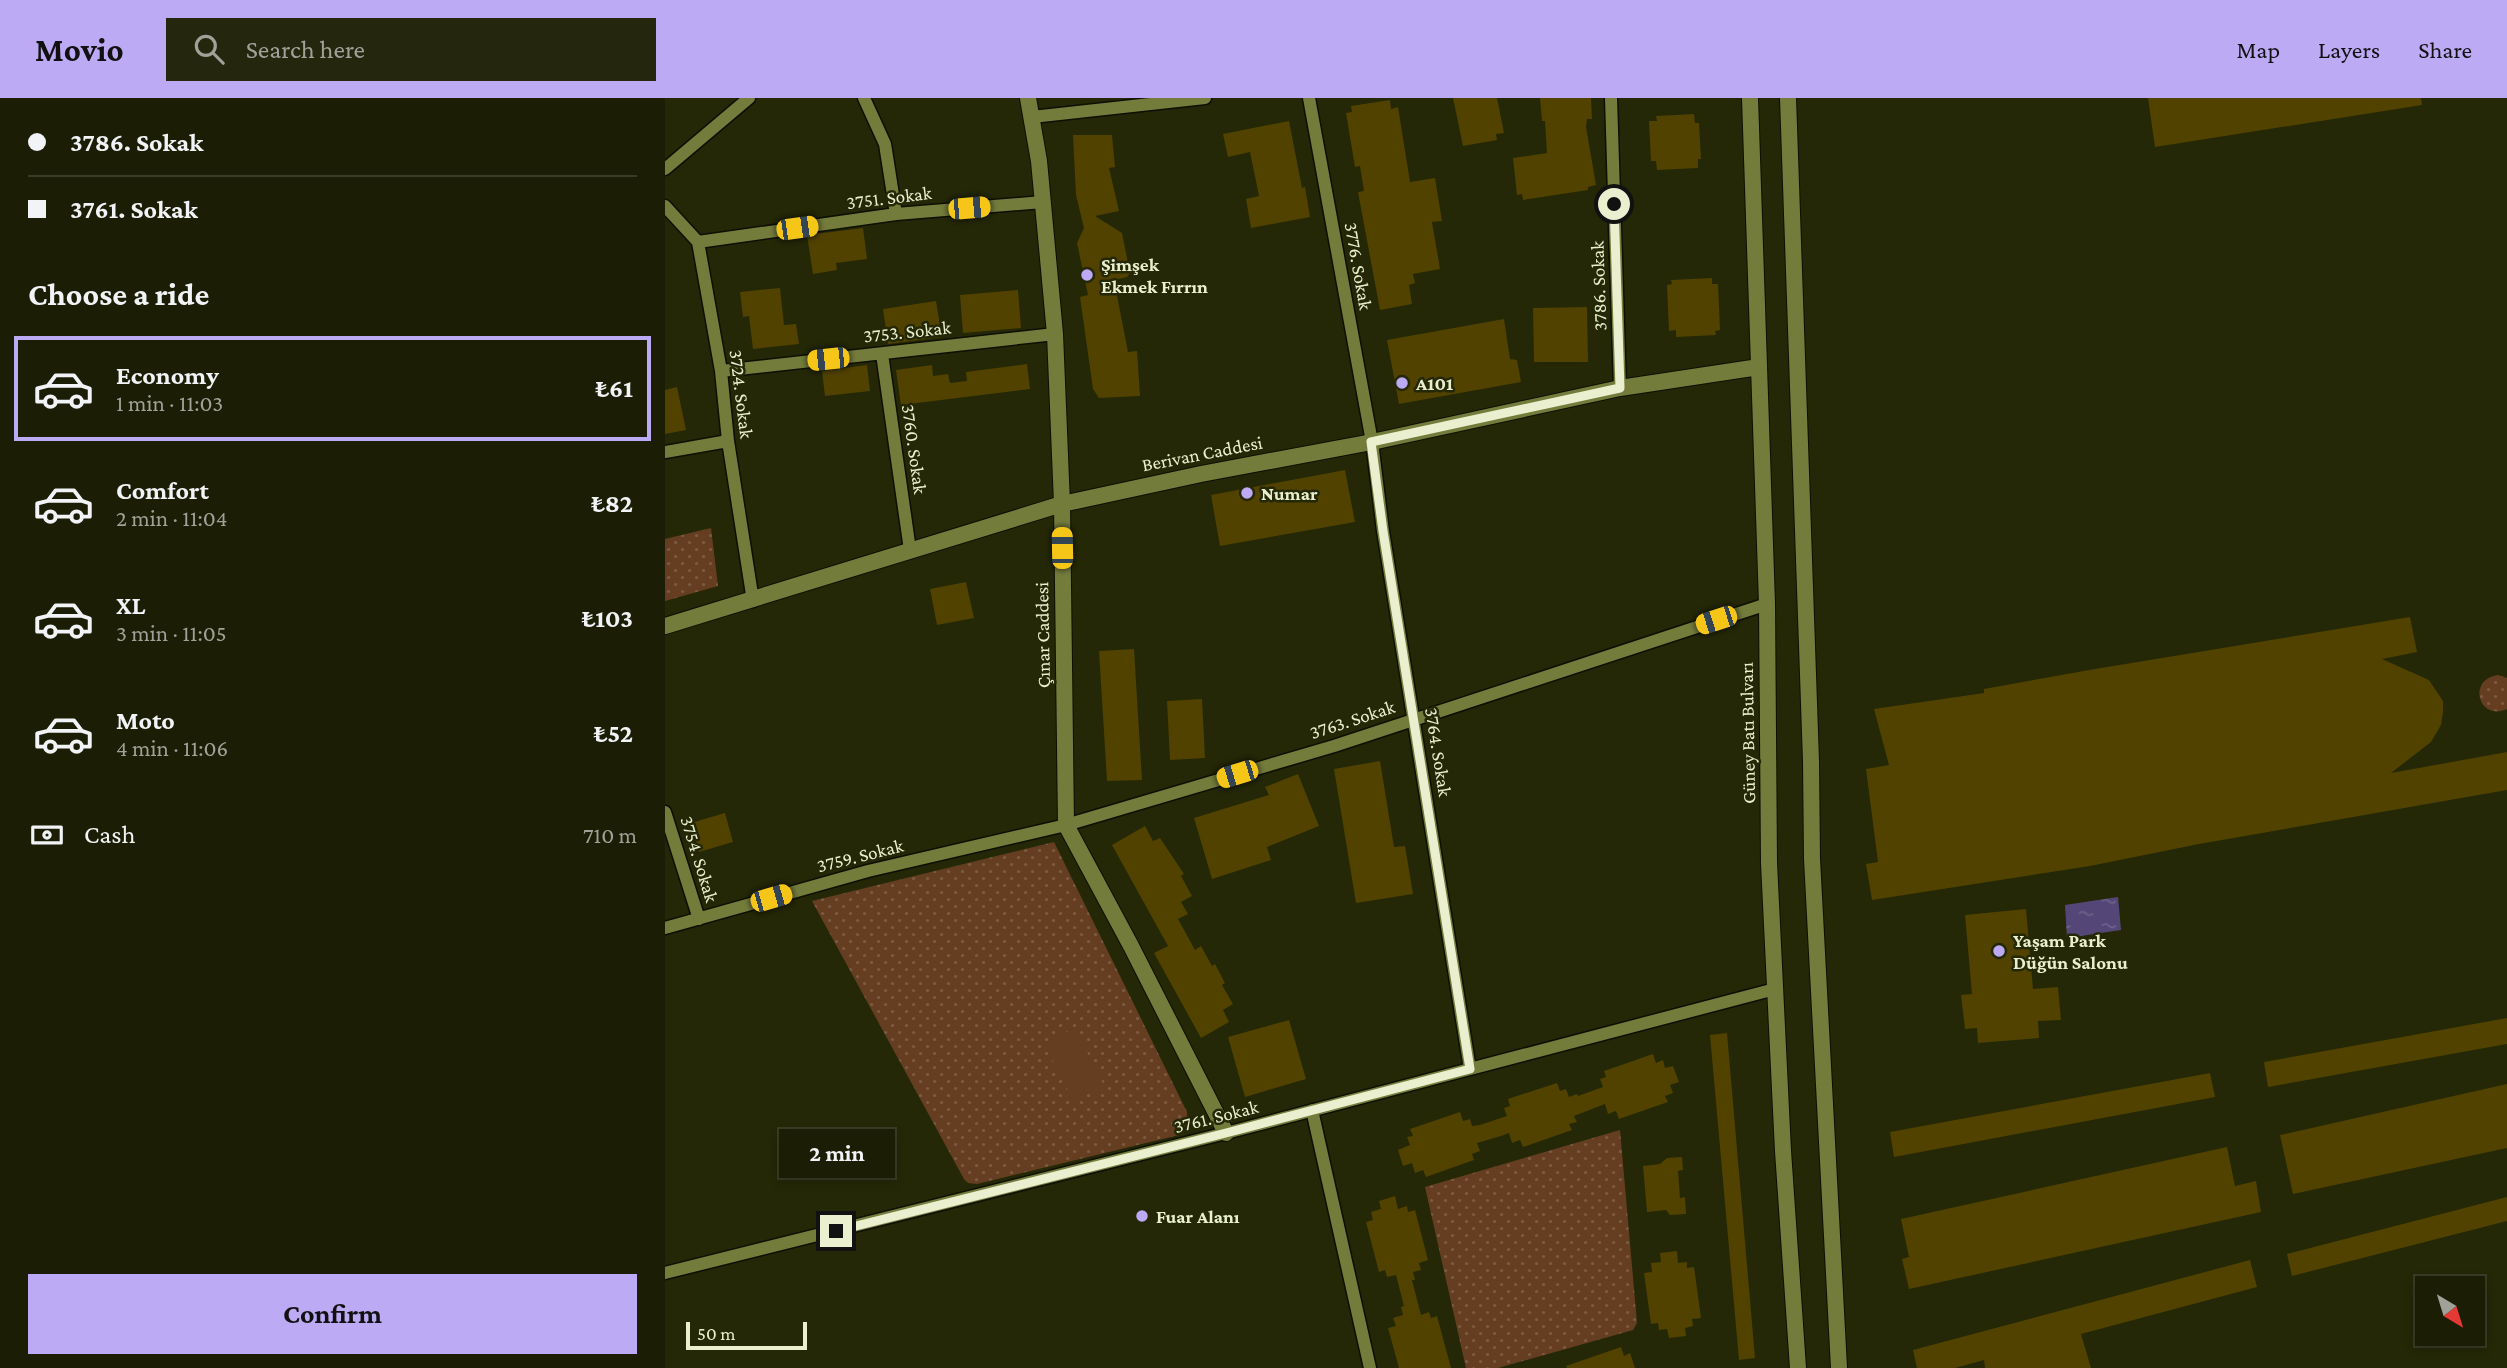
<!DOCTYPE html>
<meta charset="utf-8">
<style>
body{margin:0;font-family:"Crimson Pro",serif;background:#24270e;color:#f1f3f6;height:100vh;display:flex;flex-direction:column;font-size:26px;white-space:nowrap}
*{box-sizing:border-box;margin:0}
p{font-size:23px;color:#a0a29a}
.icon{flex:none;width:38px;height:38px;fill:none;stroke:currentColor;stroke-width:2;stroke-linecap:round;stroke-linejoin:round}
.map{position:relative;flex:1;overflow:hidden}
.sheet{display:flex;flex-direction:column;background:#1b1e04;width:665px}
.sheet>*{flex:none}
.top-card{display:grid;align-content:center;height:154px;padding:0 28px;background:#1b1e04}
.needle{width:46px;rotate:142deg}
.buttons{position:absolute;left:1750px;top:1178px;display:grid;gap:14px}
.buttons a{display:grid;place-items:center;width:70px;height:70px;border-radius:0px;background:#1b1e04;box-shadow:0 4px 10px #0003,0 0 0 2px #393c26;font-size:35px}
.scale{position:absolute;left:21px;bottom:18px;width:121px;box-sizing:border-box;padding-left:7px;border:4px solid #eaefcf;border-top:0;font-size:19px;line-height:24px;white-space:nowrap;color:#eaefcf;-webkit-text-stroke:5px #242806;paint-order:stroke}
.end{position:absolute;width:32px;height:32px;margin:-16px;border:9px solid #eaefcf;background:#111;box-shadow:0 0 0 4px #111}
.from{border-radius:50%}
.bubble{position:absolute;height:49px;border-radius:0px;background:#1b1e04;box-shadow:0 4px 10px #0003,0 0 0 2px #393c26;font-size:23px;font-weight:700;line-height:49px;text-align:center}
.car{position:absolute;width:21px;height:42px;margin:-21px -10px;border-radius:9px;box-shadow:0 0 5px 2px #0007;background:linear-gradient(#f5c518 24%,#345 0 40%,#f5c518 0 76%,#345 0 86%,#f5c518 0)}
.top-card b{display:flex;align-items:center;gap:24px;height:66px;font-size:26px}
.top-card b+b{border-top:2px solid #393c26}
.top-card i{width:18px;height:18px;background:#f1f3f6}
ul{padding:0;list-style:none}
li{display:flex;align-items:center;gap:21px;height:105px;margin:0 14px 10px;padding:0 14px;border:4px solid transparent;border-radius:0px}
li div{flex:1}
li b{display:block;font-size:26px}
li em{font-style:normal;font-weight:700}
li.on{border-color:#bcaaf5}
li>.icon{width:63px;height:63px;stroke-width:1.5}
h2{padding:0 28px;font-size:32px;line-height:84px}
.pay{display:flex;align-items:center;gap:18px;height:77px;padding:0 28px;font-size:26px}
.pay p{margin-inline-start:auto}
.cta{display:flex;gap:14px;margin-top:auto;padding:14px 28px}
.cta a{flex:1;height:80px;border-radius:0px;background:#bcaaf5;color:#111;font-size:28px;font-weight:700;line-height:80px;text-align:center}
header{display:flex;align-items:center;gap:42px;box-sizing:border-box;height:98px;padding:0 35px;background:#bcaaf5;color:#111}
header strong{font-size:33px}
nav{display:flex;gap:38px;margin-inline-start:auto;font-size:24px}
.search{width:490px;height:63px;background:#24270e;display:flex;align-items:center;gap:18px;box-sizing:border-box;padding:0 24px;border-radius:0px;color:#a0a29a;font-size:26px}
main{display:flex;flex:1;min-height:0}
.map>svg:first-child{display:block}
.green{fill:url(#green-dots)}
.pitch{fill:#653e22}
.water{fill:url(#water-ripples)}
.building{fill:#514200}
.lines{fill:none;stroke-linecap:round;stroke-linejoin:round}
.minor-casing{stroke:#0e1001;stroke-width:15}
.tertiary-casing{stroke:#0e1001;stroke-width:18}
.minor{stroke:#747c3c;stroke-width:12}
.tertiary{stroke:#747c3c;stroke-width:16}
.route{stroke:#eaefcf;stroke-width:9}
.poi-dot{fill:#bcaaf5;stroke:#242806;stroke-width:2.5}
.labels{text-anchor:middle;stroke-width:5;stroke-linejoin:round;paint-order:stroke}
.street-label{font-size:19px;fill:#eaefcf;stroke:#242806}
.poi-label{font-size:19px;font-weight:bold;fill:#eaefcf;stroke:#242806;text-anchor:start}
</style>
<header>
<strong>Movio</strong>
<div class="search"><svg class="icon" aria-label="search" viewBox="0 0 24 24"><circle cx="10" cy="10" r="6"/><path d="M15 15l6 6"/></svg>Search here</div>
<nav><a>Map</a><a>Layers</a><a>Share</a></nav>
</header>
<main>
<section class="sheet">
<div class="top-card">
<b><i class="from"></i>3786. Sokak</b>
<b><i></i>3761. Sokak</b>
</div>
<h2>Choose a ride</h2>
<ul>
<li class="on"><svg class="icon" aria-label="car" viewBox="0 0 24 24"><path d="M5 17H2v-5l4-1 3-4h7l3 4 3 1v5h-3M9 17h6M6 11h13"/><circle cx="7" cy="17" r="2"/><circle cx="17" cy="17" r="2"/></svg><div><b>Economy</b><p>1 min · 11:03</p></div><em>₺61</em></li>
<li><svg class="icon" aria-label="car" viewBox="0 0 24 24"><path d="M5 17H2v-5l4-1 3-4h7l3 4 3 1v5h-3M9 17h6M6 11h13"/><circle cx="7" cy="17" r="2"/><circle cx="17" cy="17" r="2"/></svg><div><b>Comfort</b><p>2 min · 11:04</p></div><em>₺82</em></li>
<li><svg class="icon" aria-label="car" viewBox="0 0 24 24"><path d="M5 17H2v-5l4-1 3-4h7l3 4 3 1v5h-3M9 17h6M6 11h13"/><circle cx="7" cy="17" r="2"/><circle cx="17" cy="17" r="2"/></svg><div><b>XL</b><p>3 min · 11:05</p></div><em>₺103</em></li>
<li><svg class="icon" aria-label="car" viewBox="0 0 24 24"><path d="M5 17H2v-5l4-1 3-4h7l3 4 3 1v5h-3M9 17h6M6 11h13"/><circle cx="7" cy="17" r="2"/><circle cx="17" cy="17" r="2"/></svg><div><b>Moto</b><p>4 min · 11:06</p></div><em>₺52</em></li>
</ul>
<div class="pay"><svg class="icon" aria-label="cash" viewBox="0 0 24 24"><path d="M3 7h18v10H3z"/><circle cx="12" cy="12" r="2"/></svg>Cash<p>710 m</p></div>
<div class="cta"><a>Confirm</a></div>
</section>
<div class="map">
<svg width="1842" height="1270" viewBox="0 0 1842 1270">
<defs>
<pattern id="green-dots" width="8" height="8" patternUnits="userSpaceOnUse" patternTransform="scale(1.75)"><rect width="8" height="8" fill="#653e22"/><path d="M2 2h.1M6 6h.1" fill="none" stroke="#7b5a41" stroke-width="1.8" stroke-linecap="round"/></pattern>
<pattern id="water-ripples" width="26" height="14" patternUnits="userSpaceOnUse" patternTransform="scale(1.75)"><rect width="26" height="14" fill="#544778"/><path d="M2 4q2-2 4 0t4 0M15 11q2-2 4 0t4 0" fill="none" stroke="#6d628a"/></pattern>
</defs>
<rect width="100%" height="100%" fill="#242806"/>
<path class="green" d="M46,430L53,488L0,503V441Z
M1833,577L1842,580V611C1813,624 1802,581 1833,577Z
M389,744L522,1014L523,1027L518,1036L312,1086L303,1085L299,1081L147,803Z
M955,1032L972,1225L968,1232L833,1270H801L760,1089Z"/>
<path class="pitch" d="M410,930L439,988L408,1003L379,945Z"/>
<path class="water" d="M1453,799L1456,832L1402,840L1400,807Z"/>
<path class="building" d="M788,0H832L839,35L831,36L832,42L798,48Z
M875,0H926L927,21H922L921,29L931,87L923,89V92L858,102L857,96L852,97L848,60L882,55L880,23H877Z
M1483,0H1756L1757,7L1490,49Z
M725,2L726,11L733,9L745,84L770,80L777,123L767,124L775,171L748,176L750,185L744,187L747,206L715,212L693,94L699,93L695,68L690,69L681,15L687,14L686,8Z
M1029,16L1030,25H1034L1036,61H1033V70L992,72L991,63H986L984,23H992L991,18Z
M624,23L637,90L640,89L645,119L586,130L581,101L594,98L585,54L563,59L558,36Z
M408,37H447L450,69L444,70L454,113L430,118L457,135L465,175L462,179L449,182L463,254L472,253L475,298L434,300L428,291L415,199L423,197L412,145L419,130L411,97Z
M198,130L202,161L171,165L172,172L148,176L142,137Z
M1047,180V186H1053L1055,232L1050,233L1051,237L1011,239V232L1004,233L1002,187L1007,186L1006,182Z
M115,190L119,227L131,226L134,246L88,251L84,218L78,219L75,194Z
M353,192L356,230L298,235L295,197Z
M271,203L277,239L223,246L218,211Z
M922,209L923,264H869L868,210Z
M839,221L845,261L852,262L856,284L734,306L722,242Z
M362,266L365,291L236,307L231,272L267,267L268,278L283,276L285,285L302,283L301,274Z
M202,267L205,293L160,298L157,273Z
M12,289L21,332L0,336V292Z
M680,372L690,424L555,448L546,397Z
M301,484L309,520L272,527L265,491Z
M1745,519L1752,554L1717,561L1764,582L1778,603V614L1776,627L1766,644L1726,675L1842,654V692L1534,746L1425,768L1207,802L1201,766L1213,764L1201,671L1224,667L1209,611L1319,595V591L1430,571Z
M469,551L477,682L442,683L434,553Z
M537,601L540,660L505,662L502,603Z
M715,663L729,749L740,748L748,796L691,805L669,671Z
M633,676L654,728L602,749L606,762L547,781L529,720L604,697L600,689Z
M60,715L68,744L34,754L26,725Z
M480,728L488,743L495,740L519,776L516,778L527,798L516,804L523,816L513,821L530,852L536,848L547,868L550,866L560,885L557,887L568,906L558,912L564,924L536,940L489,855L503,848L447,747Z
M1361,811L1368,891L1393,889L1396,922L1373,923L1374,940L1313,945L1312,930L1300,931L1296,897L1307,896L1300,817Z
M1842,920V946L1603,989L1599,964Z
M624,922L641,981L580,999L563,939Z
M1062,935L1090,1260L1074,1262L1045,937Z
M988,956L991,965L998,962L1000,970L1008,968L1014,984L1005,987L1008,995L1000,998L1003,1004L954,1021L951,1013L943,1016L940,1006L909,1018L912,1024L904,1026L907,1032L858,1049L855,1042L847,1045L844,1035L836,1038L812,1045L815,1053L807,1056L809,1062L761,1079L758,1072L750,1075L747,1065L738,1068L733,1052L745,1047L742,1039L748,1038L745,1031L795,1014L798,1023L805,1021L807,1028L815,1027L842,1018L839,1010L845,1008L843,1001L892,985L895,993L901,991L904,999L912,996L913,998L938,989L935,981L941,979L939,973Z
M1545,975L1550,999L1229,1059L1225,1034Z
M1842,986V1050L1628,1096L1615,1037Z
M1562,1049L1570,1088L1591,1083L1596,1114L1244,1191L1237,1161L1244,1159L1236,1121Z
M1017,1059L1018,1072L1013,1073L1015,1100L1020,1099L1021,1116L1005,1117L1001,1112L982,1114L978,1068L995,1066L1002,1060Z
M730,1098L733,1111L742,1108L743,1114L750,1112L763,1162L754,1165L756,1172L748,1174L750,1182H747L756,1217L764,1214L766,1220L772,1218L786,1270H734L723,1230L731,1228L728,1220L738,1217L736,1209L739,1208L731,1177L722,1179L720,1172L714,1174L701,1124L708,1122L706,1114L716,1111L714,1103Z
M1842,1099V1123L1627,1178L1622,1156Z
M1012,1153L1013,1165L1022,1164V1170L1029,1169L1036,1220L1027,1221L1028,1228L1020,1230L1021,1238L1004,1240L1002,1231L994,1232L993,1225L986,1226L979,1175L987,1174L986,1165L996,1164L995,1155Z
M1585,1162L1592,1189L1416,1236L1426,1270H1320L1319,1262L1290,1270H1252L1248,1252Z
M956,1249L959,1258L965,1255L970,1270H902L901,1268Z"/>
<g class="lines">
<g class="minor-casing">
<path id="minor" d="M199,0L220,46L231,116
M644,0L707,344L718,433L805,971
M946,0L955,290
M367,19L540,0
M0,71L84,0
M0,108L33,144L56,273L63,343L88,503
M33,144L231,116L378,104
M217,256L245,452
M56,273L390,236
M0,354L63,343
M0,714L34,821
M0,830L203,773L401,727L669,648L1102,506
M647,1012L705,1270
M0,1175L561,1035L1110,891"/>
</g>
<g class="tertiary-casing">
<path id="tertiary" d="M363,0L374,63L390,236L397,406L401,727L466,848L561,1035
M1085,0L1102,506L1104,765L1118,1053L1133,1270
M1123,0L1146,663L1147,761L1174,1270
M0,528L397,406L536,376L707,344L955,290L1094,269"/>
</g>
<use href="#minor" class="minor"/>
<use href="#tertiary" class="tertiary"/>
</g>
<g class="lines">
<path class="route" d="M171,1133L561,1035L805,971L718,433L706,344L955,290L949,106"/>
</g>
<g class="poi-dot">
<circle cx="422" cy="177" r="7"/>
<circle cx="737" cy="285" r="7"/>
<circle cx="582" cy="395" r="7"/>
<circle cx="1334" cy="853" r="7"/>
<circle cx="477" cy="1118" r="7"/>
</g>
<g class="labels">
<g class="street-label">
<text transform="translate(224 99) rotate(-7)" y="7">3751. Sokak</text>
<text transform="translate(694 168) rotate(80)" y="7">3776. Sokak</text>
<text transform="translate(933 188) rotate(-92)" y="7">3786. Sokak</text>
<text transform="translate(242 233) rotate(-6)" y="7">3753. Sokak</text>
<text transform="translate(77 296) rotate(83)" y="7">3724. Sokak</text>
<text transform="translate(250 351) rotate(82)" y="7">3760. Sokak</text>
<text transform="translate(537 355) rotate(-11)" y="7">Berivan Caddesi</text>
<text transform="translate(377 537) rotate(-91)" y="7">Çınar Caddesi</text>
<text transform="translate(687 621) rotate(-18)" y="7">3763. Sokak</text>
<text transform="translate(1082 635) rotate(-91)" y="7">Güney Batı Bulvarı</text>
<text transform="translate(774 654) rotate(81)" y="7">3764. Sokak</text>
<text transform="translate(195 757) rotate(-14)" y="7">3759. Sokak</text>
<text transform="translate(35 761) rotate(73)" y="7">3754. Sokak</text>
<text transform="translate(551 1018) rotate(-14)" y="7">3761. Sokak</text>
</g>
<g class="poi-label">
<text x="436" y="173">Şimşek<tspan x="436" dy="22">Ekmek Fırrın</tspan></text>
<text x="751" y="292">A101</text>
<text x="596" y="402">Numar</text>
<text x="1348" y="849">Yaşam Park<tspan x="1348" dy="22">Düğün Salonu</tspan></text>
<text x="491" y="1125">Fuar Alanı</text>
</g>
</g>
</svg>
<div class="buttons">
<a><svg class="needle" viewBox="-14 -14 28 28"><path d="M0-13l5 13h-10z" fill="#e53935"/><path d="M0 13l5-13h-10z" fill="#a0a29a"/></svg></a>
</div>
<div class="scale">50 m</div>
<i class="end from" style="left:949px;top:106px"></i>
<i class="end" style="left:171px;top:1133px"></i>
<div class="bubble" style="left:114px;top:1031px;width:116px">2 min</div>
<i class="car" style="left:304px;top:110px;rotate:85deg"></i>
<i class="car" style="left:132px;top:130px;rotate:82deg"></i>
<i class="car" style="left:163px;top:261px;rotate:264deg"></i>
<i class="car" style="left:397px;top:450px;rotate:359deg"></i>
<i class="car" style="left:1051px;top:522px;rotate:252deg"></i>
<i class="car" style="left:572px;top:676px;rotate:253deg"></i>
<i class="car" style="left:106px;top:800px;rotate:74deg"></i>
</div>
</main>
